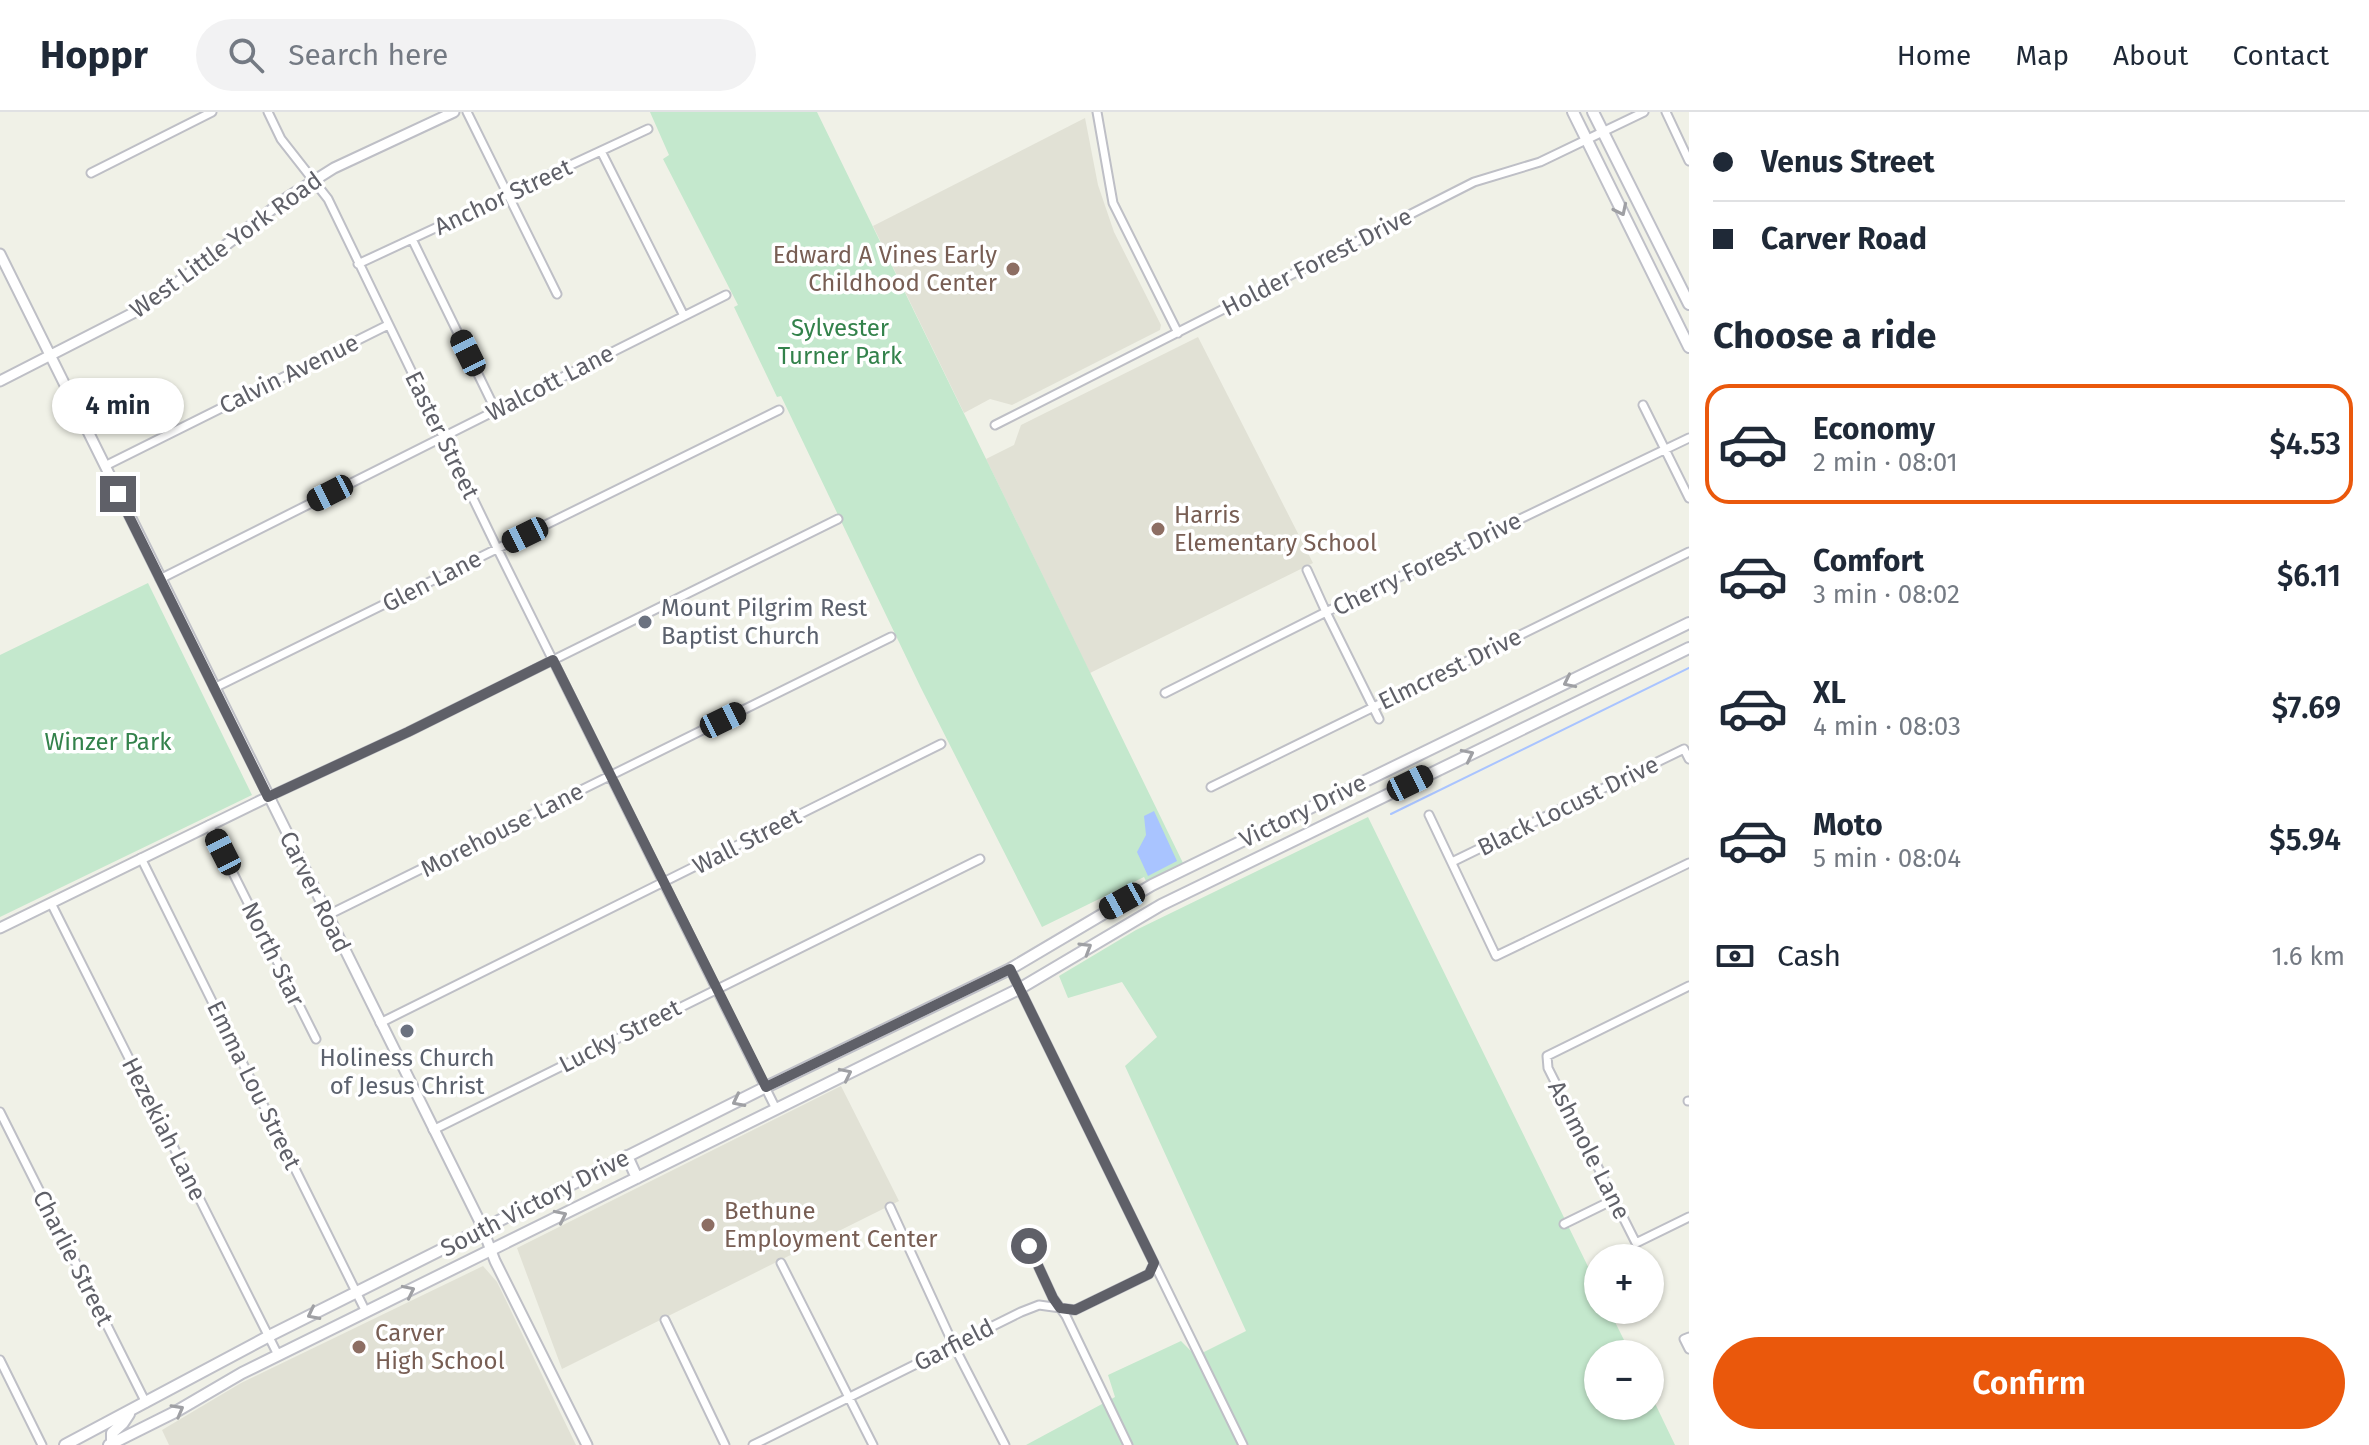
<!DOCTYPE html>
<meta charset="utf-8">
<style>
body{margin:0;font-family:"Fira Sans",sans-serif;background:#f2f2f3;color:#1f2937;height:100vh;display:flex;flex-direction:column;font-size:30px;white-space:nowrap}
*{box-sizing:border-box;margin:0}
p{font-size:26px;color:#747a83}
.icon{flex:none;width:44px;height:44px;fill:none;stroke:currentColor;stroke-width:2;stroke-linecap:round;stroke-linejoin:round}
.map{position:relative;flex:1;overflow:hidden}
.details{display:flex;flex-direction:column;background:#fff;width:680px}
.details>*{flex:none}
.top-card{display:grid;align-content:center;height:176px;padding:0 24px;background:#fff}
.fabs{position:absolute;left:1584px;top:1132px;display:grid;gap:16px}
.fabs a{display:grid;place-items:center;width:80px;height:80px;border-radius:50%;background:#fff;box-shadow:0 2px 6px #0004;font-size:40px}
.end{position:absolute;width:36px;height:36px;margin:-18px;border:10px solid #5f6068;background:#fff;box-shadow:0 0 0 4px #fff}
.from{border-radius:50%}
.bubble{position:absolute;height:56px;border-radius:28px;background:#fff;box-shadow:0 2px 6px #0004;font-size:26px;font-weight:600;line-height:56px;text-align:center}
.car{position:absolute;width:24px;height:48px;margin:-24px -12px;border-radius:10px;box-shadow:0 0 6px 2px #0007;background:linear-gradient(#222 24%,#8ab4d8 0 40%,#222 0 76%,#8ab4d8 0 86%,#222 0)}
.top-card b{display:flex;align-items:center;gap:28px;height:76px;font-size:30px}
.top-card b+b{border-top:2px solid #e0e1e3}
.top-card i{width:20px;height:20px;background:#1f2937}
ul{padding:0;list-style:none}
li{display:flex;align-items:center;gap:24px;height:120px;margin:0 16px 12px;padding:0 8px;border:4px solid transparent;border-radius:24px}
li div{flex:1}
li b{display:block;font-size:30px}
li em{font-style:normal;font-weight:600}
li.on{border-color:#ea580c}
li>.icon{width:72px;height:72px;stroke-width:1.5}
h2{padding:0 24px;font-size:36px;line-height:96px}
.pay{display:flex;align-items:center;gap:20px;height:88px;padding:0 24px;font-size:30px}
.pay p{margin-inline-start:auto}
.action{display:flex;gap:16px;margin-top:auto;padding:16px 24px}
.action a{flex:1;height:92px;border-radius:48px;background:#ea580c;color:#fff;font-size:32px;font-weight:600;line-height:92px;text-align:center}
header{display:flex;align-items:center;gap:48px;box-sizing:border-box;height:112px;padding:0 40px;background:#fff;border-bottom:2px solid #e0e1e3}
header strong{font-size:38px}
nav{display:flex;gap:44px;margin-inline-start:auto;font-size:28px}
.search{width:560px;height:72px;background:#f2f2f3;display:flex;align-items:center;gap:20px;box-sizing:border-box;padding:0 28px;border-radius:44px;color:#747a83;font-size:30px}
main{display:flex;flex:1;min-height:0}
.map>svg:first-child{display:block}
.education{fill:#e1e1d5}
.green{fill:#c4e8cd}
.water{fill:#a9c4ff}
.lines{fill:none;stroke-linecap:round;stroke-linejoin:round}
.stream{stroke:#a9c4ff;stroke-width:2}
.minor-casing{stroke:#bebfc6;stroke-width:11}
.tertiary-casing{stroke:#bebfc6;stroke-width:13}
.secondary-casing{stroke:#bfc0c8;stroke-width:14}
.minor{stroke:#fff;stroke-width:7}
.tertiary{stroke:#fff;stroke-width:9}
.secondary{stroke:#fff;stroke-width:10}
.oneway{stroke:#9fa0a4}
.route{stroke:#5f6068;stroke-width:10}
.education-dot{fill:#8d6e63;stroke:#fff;stroke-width:3}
.worship-dot{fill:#6b7280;stroke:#fff;stroke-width:3}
.labels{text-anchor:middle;stroke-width:7;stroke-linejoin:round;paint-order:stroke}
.street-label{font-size:24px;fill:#5f6068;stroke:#fff}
.education-label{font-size:24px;fill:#785e54;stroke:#fff;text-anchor:start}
.park-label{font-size:24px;fill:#33824b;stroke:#fff}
.worship-label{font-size:24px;fill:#5b616d;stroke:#fff;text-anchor:start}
</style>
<header>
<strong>Hoppr</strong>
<div class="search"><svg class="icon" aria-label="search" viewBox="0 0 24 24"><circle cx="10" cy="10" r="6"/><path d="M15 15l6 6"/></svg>Search here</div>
<nav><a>Home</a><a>Map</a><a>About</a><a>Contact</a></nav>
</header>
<main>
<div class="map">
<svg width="1689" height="1333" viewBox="0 0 1689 1333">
<rect width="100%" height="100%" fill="#f0f1e7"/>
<path class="education" d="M1085,6L1098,73L1114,120L1161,213L1160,218L1012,293L990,287L964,301L873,114Z
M1198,225L1313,451L1090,561L986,347L1014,333L1021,313Z
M841,974L899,1089L562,1257L517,1136Z
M483,1154L497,1170L576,1333H169L162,1318L241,1271Z"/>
<path class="green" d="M650,0H817L1183,751L1146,769L1144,765L1042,815L921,576L781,284L777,285L734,195L738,193L663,47L669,43Z
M148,471L252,683L0,805V543Z
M1368,705L1598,1175V1198H1609L1631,1242H1598V1294H1650V1281L1675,1333H1026L1115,1285L1108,1263L1181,1229L1196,1244L1246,1219L1125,954L1157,925L1122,870L1068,886L1059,864L1136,818Z"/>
<path class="water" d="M1154,699L1177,749L1148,764L1137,740L1146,723L1144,704Z"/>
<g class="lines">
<path class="stream" d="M1391,702L1689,556"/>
<g class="minor-casing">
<path id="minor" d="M268,0L281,27L328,87L497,436L776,997
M467,0L557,182
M1097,0L1113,91L1178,221
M1666,0L1689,49
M601,39L684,204
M91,61L212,0
M412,127L496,299
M358,152L648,17
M1643,293L1689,386
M995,313L1474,70L1540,50L1644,0
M105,354L388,213
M1307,458L1326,500L1379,607
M160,467L726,183
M214,576L779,298
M1165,581L1326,500L1689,326
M1211,675L1689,440
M268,685L408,620L838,407
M1429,703L1496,844L1689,751
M209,713L316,927
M141,746L366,1200
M1452,750L1684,637L1689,647
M51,791L278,1243
M326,804L891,525
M1010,857L1243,1333
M1689,874L1547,944L1548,956L1636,1131L1689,1105
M380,911L941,632
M1688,989H1689
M0,1000L146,1291
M433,1018L980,747
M890,1095L954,1234L1005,1333
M1564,1112L1613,1088
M1029,1134L1053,1186L1066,1204L1128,1333
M781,1151L873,1333
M665,1208L725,1333
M1689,1225L1684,1227L1689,1237
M0,1248L42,1333
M753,1333L1021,1200L1039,1193L1075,1198L1149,1162L1154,1151"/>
</g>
<g class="tertiary-casing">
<path id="tertiary" d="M0,142L480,1110L495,1149L587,1333
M0,269L137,199L165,180L288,85L334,56L454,0
M0,816L268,685"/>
</g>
<g class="secondary-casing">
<path id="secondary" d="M1573,0L1689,235
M1593,0L1689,192
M627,1044L637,1066
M112,1332V1321L123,1311L129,1302
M65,1333L273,1222L766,975L1010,857L1152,773L1689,511
M109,1333L177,1299L242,1261L1019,877L1161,793L1689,536"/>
</g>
<use href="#minor" class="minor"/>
<use href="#tertiary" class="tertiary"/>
<use href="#secondary" class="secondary"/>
</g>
<defs><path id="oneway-chevron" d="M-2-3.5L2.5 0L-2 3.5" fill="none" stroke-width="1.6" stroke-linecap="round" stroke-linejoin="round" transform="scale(2)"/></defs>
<g class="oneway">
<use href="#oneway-chevron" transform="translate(1621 98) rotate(64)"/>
<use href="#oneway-chevron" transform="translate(1569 570) rotate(154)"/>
<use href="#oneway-chevron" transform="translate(1468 643) rotate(-26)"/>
<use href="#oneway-chevron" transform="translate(1086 836) rotate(-31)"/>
<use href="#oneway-chevron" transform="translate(846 962) rotate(-26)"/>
<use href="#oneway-chevron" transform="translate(738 989) rotate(153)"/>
<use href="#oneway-chevron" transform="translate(561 1104) rotate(-26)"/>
<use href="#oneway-chevron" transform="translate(409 1179) rotate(-26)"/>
<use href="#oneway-chevron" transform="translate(313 1202) rotate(153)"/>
<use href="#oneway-chevron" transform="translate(178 1298) rotate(-29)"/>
</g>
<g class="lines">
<path class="route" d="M118,382L268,685L408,620L553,548L766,975L1010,857L1154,1151L1149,1162L1075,1198L1060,1196L1053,1186L1029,1134"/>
</g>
<g class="education-dot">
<circle cx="1013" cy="157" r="8"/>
<circle cx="1158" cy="417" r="8"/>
<circle cx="708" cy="1113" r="8"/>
<circle cx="359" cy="1235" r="8"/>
</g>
<g class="worship-dot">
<circle cx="645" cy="510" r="8"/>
<circle cx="407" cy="919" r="8"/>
</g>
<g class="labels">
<g class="street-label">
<text transform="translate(503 85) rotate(-25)" y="8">Anchor Street</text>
<text transform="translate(226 133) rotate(-36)" y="8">West Little York Road</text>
<text transform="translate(1317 150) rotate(-27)" y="8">Holder Forest Drive</text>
<text transform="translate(289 262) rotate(-26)" y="8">Calvin Avenue</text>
<text transform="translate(550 271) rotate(-27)" y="8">Walcott Lane</text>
<text transform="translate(442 323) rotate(64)" y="8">Easter Street</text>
<text transform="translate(1427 452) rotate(-26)" y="8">Cherry Forest Drive</text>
<text transform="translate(432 469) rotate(-27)" y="8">Glen Lane</text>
<text transform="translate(1450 557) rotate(-26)" y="8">Elmcrest Drive</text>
<text transform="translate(1568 694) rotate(-26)" y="8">Black Locust Drive</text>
<text transform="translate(1303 699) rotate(-26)" y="8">Victory Drive</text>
<text transform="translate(502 718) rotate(-27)" y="8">Morehouse Lane</text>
<text transform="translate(747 729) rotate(-27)" y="8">Wall Street</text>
<text transform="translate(315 780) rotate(64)" y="8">Carver Road</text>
<text transform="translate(273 842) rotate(64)" y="8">North Star</text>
<text transform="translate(620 924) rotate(-27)" y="8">Lucky Street</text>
<text transform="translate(254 973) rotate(64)" y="8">Emma Lou Street</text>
<text transform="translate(164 1017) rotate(63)" y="8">Hezekiah Lane</text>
<text transform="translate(1589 1038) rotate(63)" y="8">Ashmole Lane</text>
<text transform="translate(535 1091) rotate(-27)" y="8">South Victory Drive</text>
<text transform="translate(73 1146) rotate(63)" y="8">Charlie Street</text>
<text transform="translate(954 1233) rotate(-27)" y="8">Garfield</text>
</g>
<g class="education-label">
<text x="997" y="151" text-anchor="end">Edward A Vines Early<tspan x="997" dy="28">Childhood Center</tspan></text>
<text x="1174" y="411">Harris<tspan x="1174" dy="28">Elementary School</tspan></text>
<text x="724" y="1107">Bethune<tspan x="724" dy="28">Employment Center</tspan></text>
<text x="375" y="1229">Carver<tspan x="375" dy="28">High School</tspan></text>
</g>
<g class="park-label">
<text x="840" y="224">Sylvester<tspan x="840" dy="28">Turner Park</tspan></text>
<text x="108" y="638">Winzer Park</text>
</g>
<g class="worship-label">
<text x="661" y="504">Mount Pilgrim Rest<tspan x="661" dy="28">Baptist Church</tspan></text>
<text x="407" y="954" text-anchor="middle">Holiness Church<tspan x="407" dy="28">of Jesus Christ</tspan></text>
</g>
</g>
</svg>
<div class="fabs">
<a>+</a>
<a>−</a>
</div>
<i class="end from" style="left:1029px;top:1134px"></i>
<i class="end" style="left:118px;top:382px"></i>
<div class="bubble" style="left:52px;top:266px;width:132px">4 min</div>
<i class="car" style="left:468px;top:241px;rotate:334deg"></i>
<i class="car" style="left:330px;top:381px;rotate:243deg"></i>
<i class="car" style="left:525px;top:423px;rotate:244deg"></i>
<i class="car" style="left:723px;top:608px;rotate:64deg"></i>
<i class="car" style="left:1410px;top:671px;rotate:64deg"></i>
<i class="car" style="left:223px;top:740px;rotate:333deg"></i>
<i class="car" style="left:1122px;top:789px;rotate:241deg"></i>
</div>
<section class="details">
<div class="top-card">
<b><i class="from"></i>Venus Street</b>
<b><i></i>Carver Road</b>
</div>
<h2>Choose a ride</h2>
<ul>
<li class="on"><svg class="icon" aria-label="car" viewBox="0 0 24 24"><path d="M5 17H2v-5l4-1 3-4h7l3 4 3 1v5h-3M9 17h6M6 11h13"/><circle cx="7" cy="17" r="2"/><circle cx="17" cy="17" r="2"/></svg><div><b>Economy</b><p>2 min · 08:01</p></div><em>$4.53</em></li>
<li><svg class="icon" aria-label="car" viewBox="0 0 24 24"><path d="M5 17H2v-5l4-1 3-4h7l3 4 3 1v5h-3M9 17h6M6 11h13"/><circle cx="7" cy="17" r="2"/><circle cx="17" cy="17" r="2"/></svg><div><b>Comfort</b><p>3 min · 08:02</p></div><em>$6.11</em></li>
<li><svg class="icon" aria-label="car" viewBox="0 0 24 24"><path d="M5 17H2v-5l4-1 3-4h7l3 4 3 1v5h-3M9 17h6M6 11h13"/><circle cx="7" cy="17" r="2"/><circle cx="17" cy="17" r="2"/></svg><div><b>XL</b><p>4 min · 08:03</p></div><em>$7.69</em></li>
<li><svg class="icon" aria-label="car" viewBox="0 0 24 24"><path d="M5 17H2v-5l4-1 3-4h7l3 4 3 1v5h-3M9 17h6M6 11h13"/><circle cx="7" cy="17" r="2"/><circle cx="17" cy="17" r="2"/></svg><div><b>Moto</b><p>5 min · 08:04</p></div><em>$5.94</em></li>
</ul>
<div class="pay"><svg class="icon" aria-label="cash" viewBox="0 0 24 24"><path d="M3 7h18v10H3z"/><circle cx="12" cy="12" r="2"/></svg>Cash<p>1.6 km</p></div>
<div class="action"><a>Confirm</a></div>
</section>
</main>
